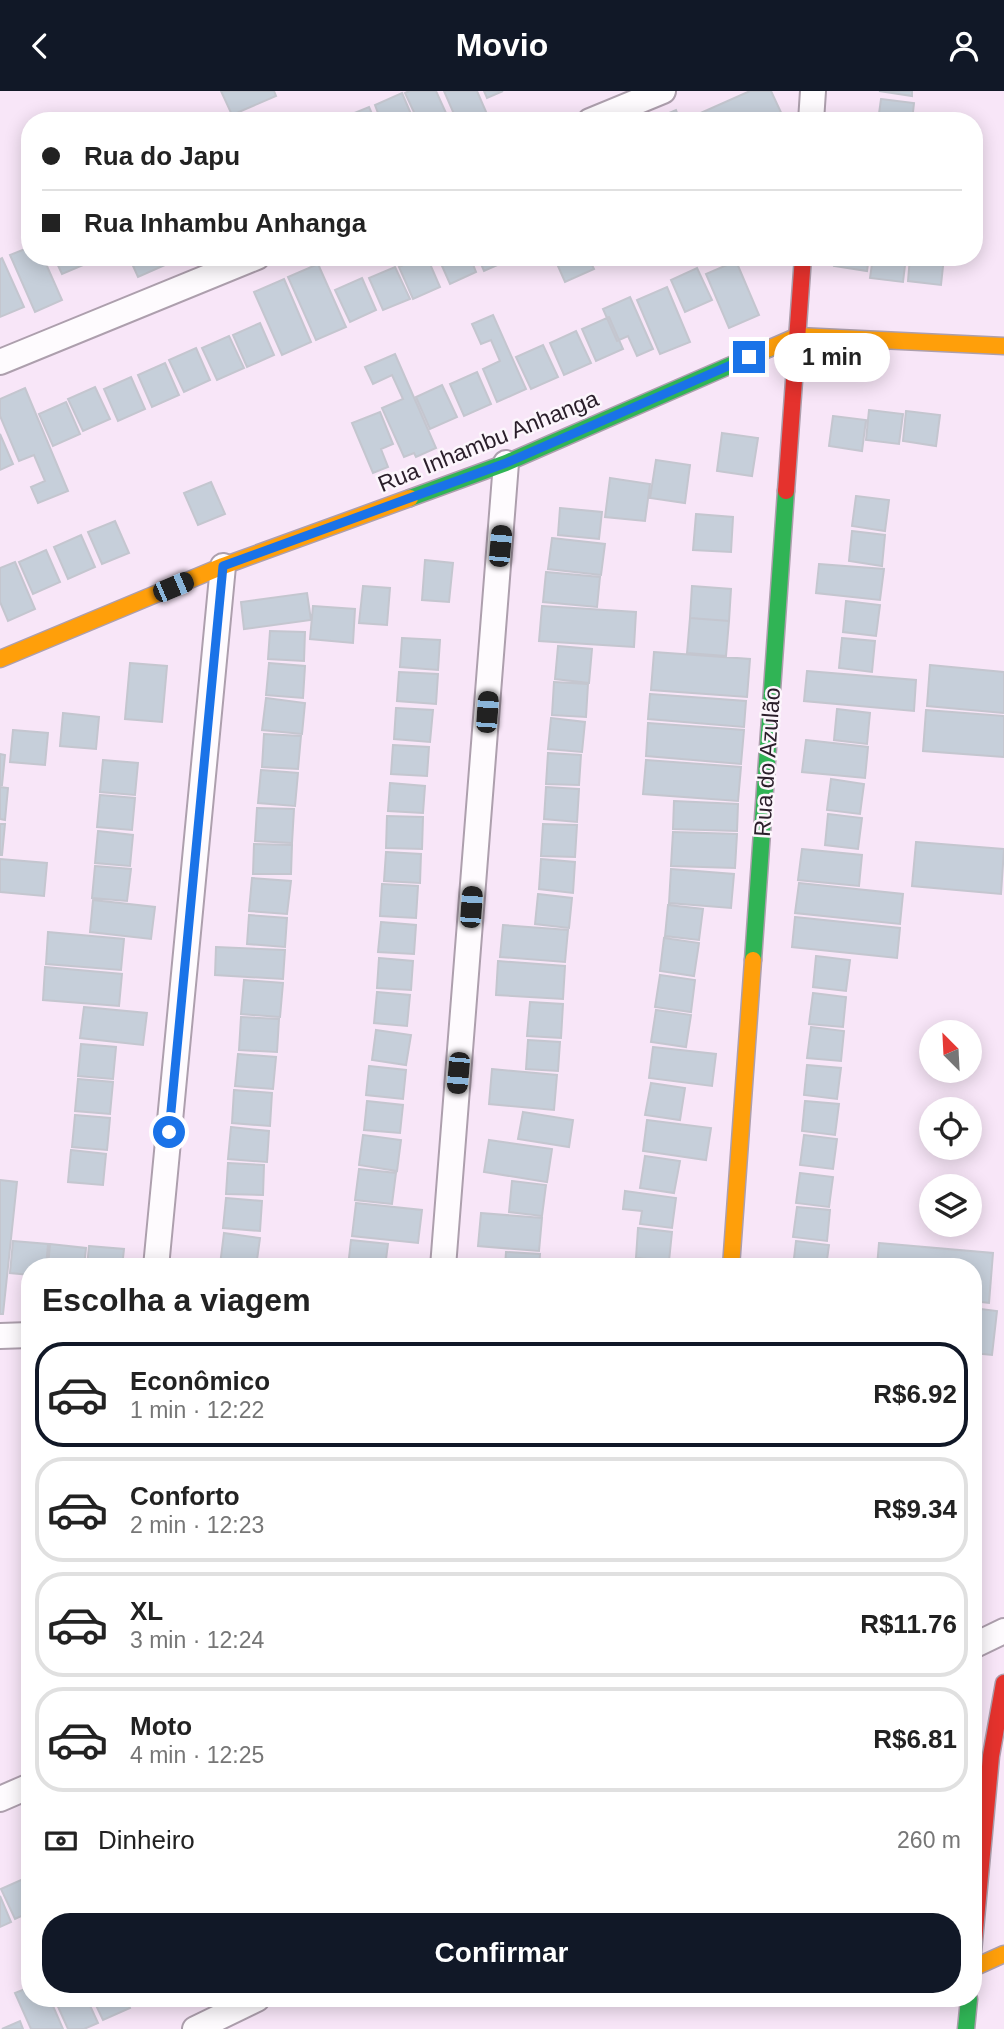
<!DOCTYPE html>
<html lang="pt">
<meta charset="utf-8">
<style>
body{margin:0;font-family:Arial,sans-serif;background:#f2f2f2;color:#222;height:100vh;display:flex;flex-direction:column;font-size:26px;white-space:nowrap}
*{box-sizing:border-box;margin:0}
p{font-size:23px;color:#767676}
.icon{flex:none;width:38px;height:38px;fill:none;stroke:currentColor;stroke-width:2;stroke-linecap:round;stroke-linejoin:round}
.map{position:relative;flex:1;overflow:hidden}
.side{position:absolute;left:21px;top:1167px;width:961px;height:749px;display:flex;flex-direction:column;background:#fff;border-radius:28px;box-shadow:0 4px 18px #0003}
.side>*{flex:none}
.top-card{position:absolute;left:21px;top:21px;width:962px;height:154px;border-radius:28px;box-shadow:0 4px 18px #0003;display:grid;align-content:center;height:154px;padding:0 21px;background:#fff}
.needle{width:46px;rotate:336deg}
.fabs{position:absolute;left:919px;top:929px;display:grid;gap:14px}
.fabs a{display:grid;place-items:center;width:63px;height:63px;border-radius:50%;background:#fff;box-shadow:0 4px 18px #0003;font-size:35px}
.end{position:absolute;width:32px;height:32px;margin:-16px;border:9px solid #1a73e8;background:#fff;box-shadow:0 0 0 4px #fff}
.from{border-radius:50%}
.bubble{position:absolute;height:49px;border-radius:24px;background:#fff;box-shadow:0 4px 18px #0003;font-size:23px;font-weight:800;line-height:49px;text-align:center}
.car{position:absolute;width:21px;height:42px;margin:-21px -10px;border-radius:9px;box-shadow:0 0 5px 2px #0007;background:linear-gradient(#222 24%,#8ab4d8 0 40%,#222 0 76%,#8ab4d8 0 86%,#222 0)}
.top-card b{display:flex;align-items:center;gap:24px;height:66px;font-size:26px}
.top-card b+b{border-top:2px solid #e0e0e0}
.top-card i{width:18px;height:18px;background:#222}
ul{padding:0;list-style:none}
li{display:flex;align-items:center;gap:21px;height:105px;margin:0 14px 10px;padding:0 7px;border:4px solid #e0e0e0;border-radius:28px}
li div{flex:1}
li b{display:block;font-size:26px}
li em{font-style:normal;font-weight:800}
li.on{border-color:#111827}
li>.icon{width:63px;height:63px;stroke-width:1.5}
h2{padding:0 21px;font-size:32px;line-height:84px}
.pay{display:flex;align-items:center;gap:18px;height:77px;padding:0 21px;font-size:26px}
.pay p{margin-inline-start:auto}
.button{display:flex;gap:14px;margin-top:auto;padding:14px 21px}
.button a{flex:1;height:80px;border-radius:28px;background:#111827;color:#fff;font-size:28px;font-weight:800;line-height:80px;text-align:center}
header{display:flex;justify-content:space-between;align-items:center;height:91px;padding:0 21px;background:#111827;color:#fff;font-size:32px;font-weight:800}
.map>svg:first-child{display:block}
.building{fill:#c6cfda;stroke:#c4c6cf;stroke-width:2}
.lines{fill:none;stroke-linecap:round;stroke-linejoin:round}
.street-casing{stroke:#ad9fad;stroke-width:28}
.fast-casing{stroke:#ad9fad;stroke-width:19}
.slow-casing{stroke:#ad9fad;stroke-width:19}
.jam-casing{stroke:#ad9fad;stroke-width:19}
.street{stroke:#fefbfe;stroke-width:24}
.fast{stroke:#30b455;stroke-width:16}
.slow{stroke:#ff9f0a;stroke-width:16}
.jam{stroke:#e5322d;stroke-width:16}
.route{stroke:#1a73e8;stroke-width:9}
.labels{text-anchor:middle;stroke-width:5;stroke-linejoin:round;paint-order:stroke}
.street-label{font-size:23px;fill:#2a1e2a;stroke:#fcf6fc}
</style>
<header><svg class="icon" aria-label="back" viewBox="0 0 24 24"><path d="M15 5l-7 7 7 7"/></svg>Movio<svg class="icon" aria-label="person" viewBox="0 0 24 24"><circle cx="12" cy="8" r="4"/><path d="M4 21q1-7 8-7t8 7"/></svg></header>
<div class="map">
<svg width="1004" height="1938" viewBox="0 0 1004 1938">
<rect width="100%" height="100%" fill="#f8e6f8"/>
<path class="building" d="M221,0H274L276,5L232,24Z
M409,0H436L446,22L429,30H418L405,2Z
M444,0H477L490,30H457Z
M484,0H503L487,7Z
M750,0H771L785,30H699L696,24Z
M879,0H912V5Z
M402,2L414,30H381L375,14Z
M881,8L914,12L912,30H878Z
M369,16L375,30H343L342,27Z
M676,19L680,30H650Z
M30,156V166H43L62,209L35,221L10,164Z
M54,166H86L88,172L62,183Z
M129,166H161L165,174L138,186Z
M421,166H427L440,196L413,208L399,176Z
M438,166H470L476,181L450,193Z
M478,166H510L511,168L484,180Z
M554,166H588L594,178L565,191Z
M835,166H869L867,180L834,175Z
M873,166H906L903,191L870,187Z
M910,166H944L941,194L908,190Z
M2,167L24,216L0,226V168Z
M736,170L759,224L729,237L706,183Z
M318,173L346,236L316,249L288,186Z
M395,176L410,208L383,219L369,187Z
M697,177L712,209L685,221L671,189Z
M362,187L376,219L350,231L335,199Z
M284,188L311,251L282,264L254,201Z
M667,196L690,251L660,263L637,209Z
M630,206L653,258L637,265L628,245L617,250L603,218Z
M493,224L526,298L497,311L483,278L500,270L491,249L481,253L472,233Z
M609,226L623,258L596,270L582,238Z
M260,232L274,264L247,276L233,244Z
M576,240L591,272L564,284L550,252Z
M229,245L244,277L217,289L202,257Z
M543,254L558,286L531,298L516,266Z
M196,257L210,289L184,301L169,269Z
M395,263L436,357L416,366L414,362L404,366L382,317L403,308L392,284L373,293L365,276Z
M165,272L179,304L152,316L138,284Z
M477,281L491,313L464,325L450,293Z
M131,286L145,318L118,330L104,298Z
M442,294L457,326L430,338L416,306Z
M95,296L110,328L83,340L68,308Z
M25,297L68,400L38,412L31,396L45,390L34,364L19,370L0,325V308Z
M66,311L80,343L53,355L39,323Z
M869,319L903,323L899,353L866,349Z
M906,320L940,324L936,355L903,350Z
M380,321L393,353L381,358L388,376L373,382L352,332Z
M833,325L866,329L862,360L829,355Z
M722,342L758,347L752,385L717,380Z
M0,343L13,373L0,379Z
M656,369L690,374L685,412L650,407Z
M610,387L650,393L645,430L605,426Z
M211,391L225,423L198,434L184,402Z
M856,405L889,409L885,440L852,435Z
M560,417L602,421L599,448L558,444Z
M696,423L733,426L731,461L693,459Z
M115,430L129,462L102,473L88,441Z
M852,440L885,444L882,475L849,470Z
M81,444L95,476L68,488L54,456Z
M552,447L605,453L601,484L548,478Z
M46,459L60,491L33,503L19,471Z
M425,469L453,472L449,511L422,509Z
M15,471L35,518L8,530L0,511V477Z
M819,473L884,478L880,509L816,502Z
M546,481L600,486L597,516L543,511Z
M363,495L390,497L387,534L359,532Z
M692,495L731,498L729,530L690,527Z
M307,502L311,529L244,538L241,511Z
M846,510L880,514L876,545L843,541Z
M313,515L355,518L353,552L310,548Z
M542,515L636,521L634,556L539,550Z
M690,527L729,530L726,565L687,562Z
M270,540L305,541L304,570L268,568Z
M402,547L440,549L438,579L400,576Z
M842,547L875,550L872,581L839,577Z
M558,555L592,558L589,592L555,588Z
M654,561L750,568L747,606L651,599Z
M130,572L167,575L162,631L125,628Z
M269,572L305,575L303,607L266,604Z
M930,574L1004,581V622L927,615Z
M807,580L916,589L914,620L804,610Z
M399,581L438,583L436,613L397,610Z
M554,591L588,593L586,626L552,624Z
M650,603L746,610L744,636L648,628Z
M266,607L305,612L302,643L262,639Z
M396,617L433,619L430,651L394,648Z
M837,618L870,622L867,653L834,649Z
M926,619L1004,625V666L923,660Z
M63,622L99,626L96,658L60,655Z
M551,627L585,631L582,661L548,658Z
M648,632L744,639L741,673L646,665Z
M13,639L48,642L45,674L10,671Z
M264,643L301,645L298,678L262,676Z
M806,649L868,656L865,687L802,681Z
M393,654L429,656L427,685L391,683Z
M548,662L581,664L579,694L546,693Z
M0,663L5,664L2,694H0Z
M103,669L138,672L135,704L100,701Z
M646,669L741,676L738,710L643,703Z
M261,679L298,682L295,715L258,712Z
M831,688L864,693L860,723L827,719Z
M390,692L425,695L423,722L388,720Z
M0,696L8,697L5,729L0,728Z
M546,696L579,698L577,731L544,728Z
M100,704L135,707L132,739L97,736Z
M674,710L738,713L737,740L673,738Z
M257,717L294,718L292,752L255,750Z
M828,723L862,727L858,758L825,754Z
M387,725L423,726L422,758L386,757Z
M0,733H5L2,764H0Z
M543,733L577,734L575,766L541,765Z
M98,740L133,744L130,775L95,772Z
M673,741L737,743L735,777L671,775Z
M916,751L1004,758L1001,803L912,795Z
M254,753L292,754L291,783H253Z
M802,758L862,764L859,795L798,789Z
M386,761L421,763L420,792L384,790Z
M0,768L47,772L44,805L0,801Z
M541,768L575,771L573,802L539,798Z
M95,775L131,778L127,810L92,807Z
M671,778L734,783L731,817L669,812Z
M252,787L291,790L287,823L249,820Z
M799,792L903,803L900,833L795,822Z
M382,793L418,795L416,827L380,825Z
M538,803L572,807L569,837L535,833Z
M93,809L155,816L151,848L90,841Z
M668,814L703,818L699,849L665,845Z
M249,824L287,827L285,856L247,853Z
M795,826L900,837L897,867L792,856Z
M381,831L416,834L414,863L378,861Z
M503,834L568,839L565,871L500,866Z
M48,841L124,848L121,879L46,873Z
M664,847L699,852L694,885L660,880Z
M216,856L285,859L283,888L215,884Z
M816,865L850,869L846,900L813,896Z
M379,867L413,870L411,899L377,897Z
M498,870L565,875L563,908L496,904Z
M45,876L122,883L119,915L43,909Z
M660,884L695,889L691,921L655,916Z
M244,889L283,892L280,926L241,923Z
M377,901L410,904L407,935L374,932Z
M813,902L846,906L843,936L809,933Z
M530,911L563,913L561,947L527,945Z
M84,916L147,922L143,954L80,947Z
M656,919L691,924L686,956L651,951Z
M241,926L279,928L277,961L239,959Z
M811,936L844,940L841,970L807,967Z
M376,939L411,944L406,974L372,969Z
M528,949L560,951L558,980L526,978Z
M81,953L116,956L113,988L78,985Z
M653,956L716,963L712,995L649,987Z
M238,963L276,966L273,998L235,995Z
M807,974L841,977L837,1008L804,1004Z
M369,975L406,979L403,1008L366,1004Z
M492,978L557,984L554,1019L489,1013Z
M78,988L113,991L110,1023L75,1020Z
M651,992L685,997L680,1029L645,1024Z
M234,999L272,1002L270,1035L232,1032Z
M367,1010L403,1014L400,1042L364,1039Z
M805,1010L839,1013L835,1044L802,1040Z
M523,1021L573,1029L569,1056L518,1048Z
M75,1024L110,1027L107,1059L72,1056Z
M647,1029L711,1037L706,1069L643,1060Z
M231,1036L269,1040L267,1071L228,1068Z
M363,1044L401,1049L397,1080L359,1074Z
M804,1044L837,1048L833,1078L800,1074Z
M489,1049L552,1058L547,1091L484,1081Z
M71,1059L106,1063L103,1094L68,1091Z
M645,1065L680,1070L674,1102L640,1097Z
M228,1072L264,1074L263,1104L226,1103Z
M359,1078L396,1082L392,1113L355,1109Z
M800,1082L833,1086L829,1116L796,1112Z
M0,1089L17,1091L3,1223H0Z
M512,1090L546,1094L542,1125L509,1121Z
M625,1100L676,1107L672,1137L640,1133L642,1120L623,1118Z
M226,1107L262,1110L260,1140L223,1137Z
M356,1112L422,1119L418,1152L352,1145Z
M797,1116L830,1119L827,1150L793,1146Z
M481,1122L542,1127L539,1160L478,1155Z
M638,1137L672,1141L669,1170L636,1167Z
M224,1142L260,1147L256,1176L220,1174Z
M351,1149L388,1153L385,1176H348Z
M13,1150L48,1153L46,1176H30V1184L10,1182Z
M796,1150L829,1154L826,1176H793Z
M879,1152L993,1162L989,1212L973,1210V1176H877Z
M50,1153L86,1157L84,1176H48Z
M89,1155L124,1158L122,1176H87Z
M506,1161L540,1163L539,1176H505Z
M635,1170L669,1173L668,1176H635Z
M973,1217L997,1220L992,1264L973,1262Z
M30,1785V1821L15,1828L1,1798Z
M0,1805L11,1831L0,1836Z
M30,1896V1908H50L63,1938H31L15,1902Z
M59,1908H87L98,1932L84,1938H68L55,1909Z
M93,1908H126L130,1917L103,1929Z
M133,1908H151L136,1914Z
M20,1930L23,1938H2Z"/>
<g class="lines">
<g class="street-casing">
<path id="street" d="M590,30L663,0
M811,30L813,0
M0,271L257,166
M156,1176L223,475
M443,1176L506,372
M0,1245L30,1244
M973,1555L1004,1540
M0,1708L30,1695
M195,1938L257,1908"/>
</g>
<g class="fast-casing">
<path id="fast" d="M410,407L506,372L768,258
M753,869L786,400
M966,1938L969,1908"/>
</g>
<g class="slow-casing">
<path id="slow" d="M768,258L798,245L1004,255
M0,568L223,475L410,407
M731,1176L753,869
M973,1877L1004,1863"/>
</g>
<g class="jam-casing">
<path id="jam" d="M786,400L803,166
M973,1861L991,1665L1004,1592"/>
</g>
<use href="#street" class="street"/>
<use href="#fast" class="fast"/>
<use href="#slow" class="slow"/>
<use href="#jam" class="jam"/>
</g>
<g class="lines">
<path class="route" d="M169,1041L223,475L506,372L749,266"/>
</g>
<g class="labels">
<g class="street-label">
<text transform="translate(488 350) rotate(-22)" y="8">Rua Inhambu Anhanga</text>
<text transform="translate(767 671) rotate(-86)" y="8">Rua do Azulão</text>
</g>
</g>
</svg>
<div class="fabs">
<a><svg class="needle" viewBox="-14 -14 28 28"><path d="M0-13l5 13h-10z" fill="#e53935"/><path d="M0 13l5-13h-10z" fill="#767676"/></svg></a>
<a><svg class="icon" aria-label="locate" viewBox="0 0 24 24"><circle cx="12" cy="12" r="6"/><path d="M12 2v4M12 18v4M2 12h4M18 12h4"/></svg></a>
<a><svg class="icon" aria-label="layers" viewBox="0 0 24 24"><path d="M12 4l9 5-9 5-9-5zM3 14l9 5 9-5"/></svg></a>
</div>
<i class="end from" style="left:169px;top:1041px"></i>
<i class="end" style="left:749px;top:266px"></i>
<div class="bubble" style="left:774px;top:242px;width:116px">1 min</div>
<i class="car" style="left:500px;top:455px;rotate:5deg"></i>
<i class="car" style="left:173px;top:496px;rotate:67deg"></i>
<i class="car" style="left:487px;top:621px;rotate:4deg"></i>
<i class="car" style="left:471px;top:816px;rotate:4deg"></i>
<i class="car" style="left:458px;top:982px;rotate:185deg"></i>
<div class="top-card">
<b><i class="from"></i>Rua do Japu</b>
<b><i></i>Rua Inhambu Anhanga</b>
</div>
<section class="side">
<h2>Escolha a viagem</h2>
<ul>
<li class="on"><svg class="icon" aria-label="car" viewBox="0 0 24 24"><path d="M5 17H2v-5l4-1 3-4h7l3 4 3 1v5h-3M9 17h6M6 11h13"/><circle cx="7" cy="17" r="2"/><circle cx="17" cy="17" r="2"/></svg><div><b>Econômico</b><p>1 min · 12:22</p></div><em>R$6.92</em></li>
<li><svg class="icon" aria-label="car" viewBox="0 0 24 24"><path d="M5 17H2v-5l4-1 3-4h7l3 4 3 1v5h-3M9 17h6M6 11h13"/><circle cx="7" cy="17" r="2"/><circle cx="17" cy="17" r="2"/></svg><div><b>Conforto</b><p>2 min · 12:23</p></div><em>R$9.34</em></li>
<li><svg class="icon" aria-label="car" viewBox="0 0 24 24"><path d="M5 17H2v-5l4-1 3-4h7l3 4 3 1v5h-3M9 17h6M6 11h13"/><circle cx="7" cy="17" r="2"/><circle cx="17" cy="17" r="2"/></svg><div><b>XL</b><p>3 min · 12:24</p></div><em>R$11.76</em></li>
<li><svg class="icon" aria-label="car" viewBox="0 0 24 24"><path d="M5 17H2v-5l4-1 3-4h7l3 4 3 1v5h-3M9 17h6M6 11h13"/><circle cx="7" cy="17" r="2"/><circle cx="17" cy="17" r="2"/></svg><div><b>Moto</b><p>4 min · 12:25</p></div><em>R$6.81</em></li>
</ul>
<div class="pay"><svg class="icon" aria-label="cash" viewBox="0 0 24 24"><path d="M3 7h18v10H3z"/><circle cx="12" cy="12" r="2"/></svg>Dinheiro<p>260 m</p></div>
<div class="button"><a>Confirmar</a></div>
</section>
</div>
